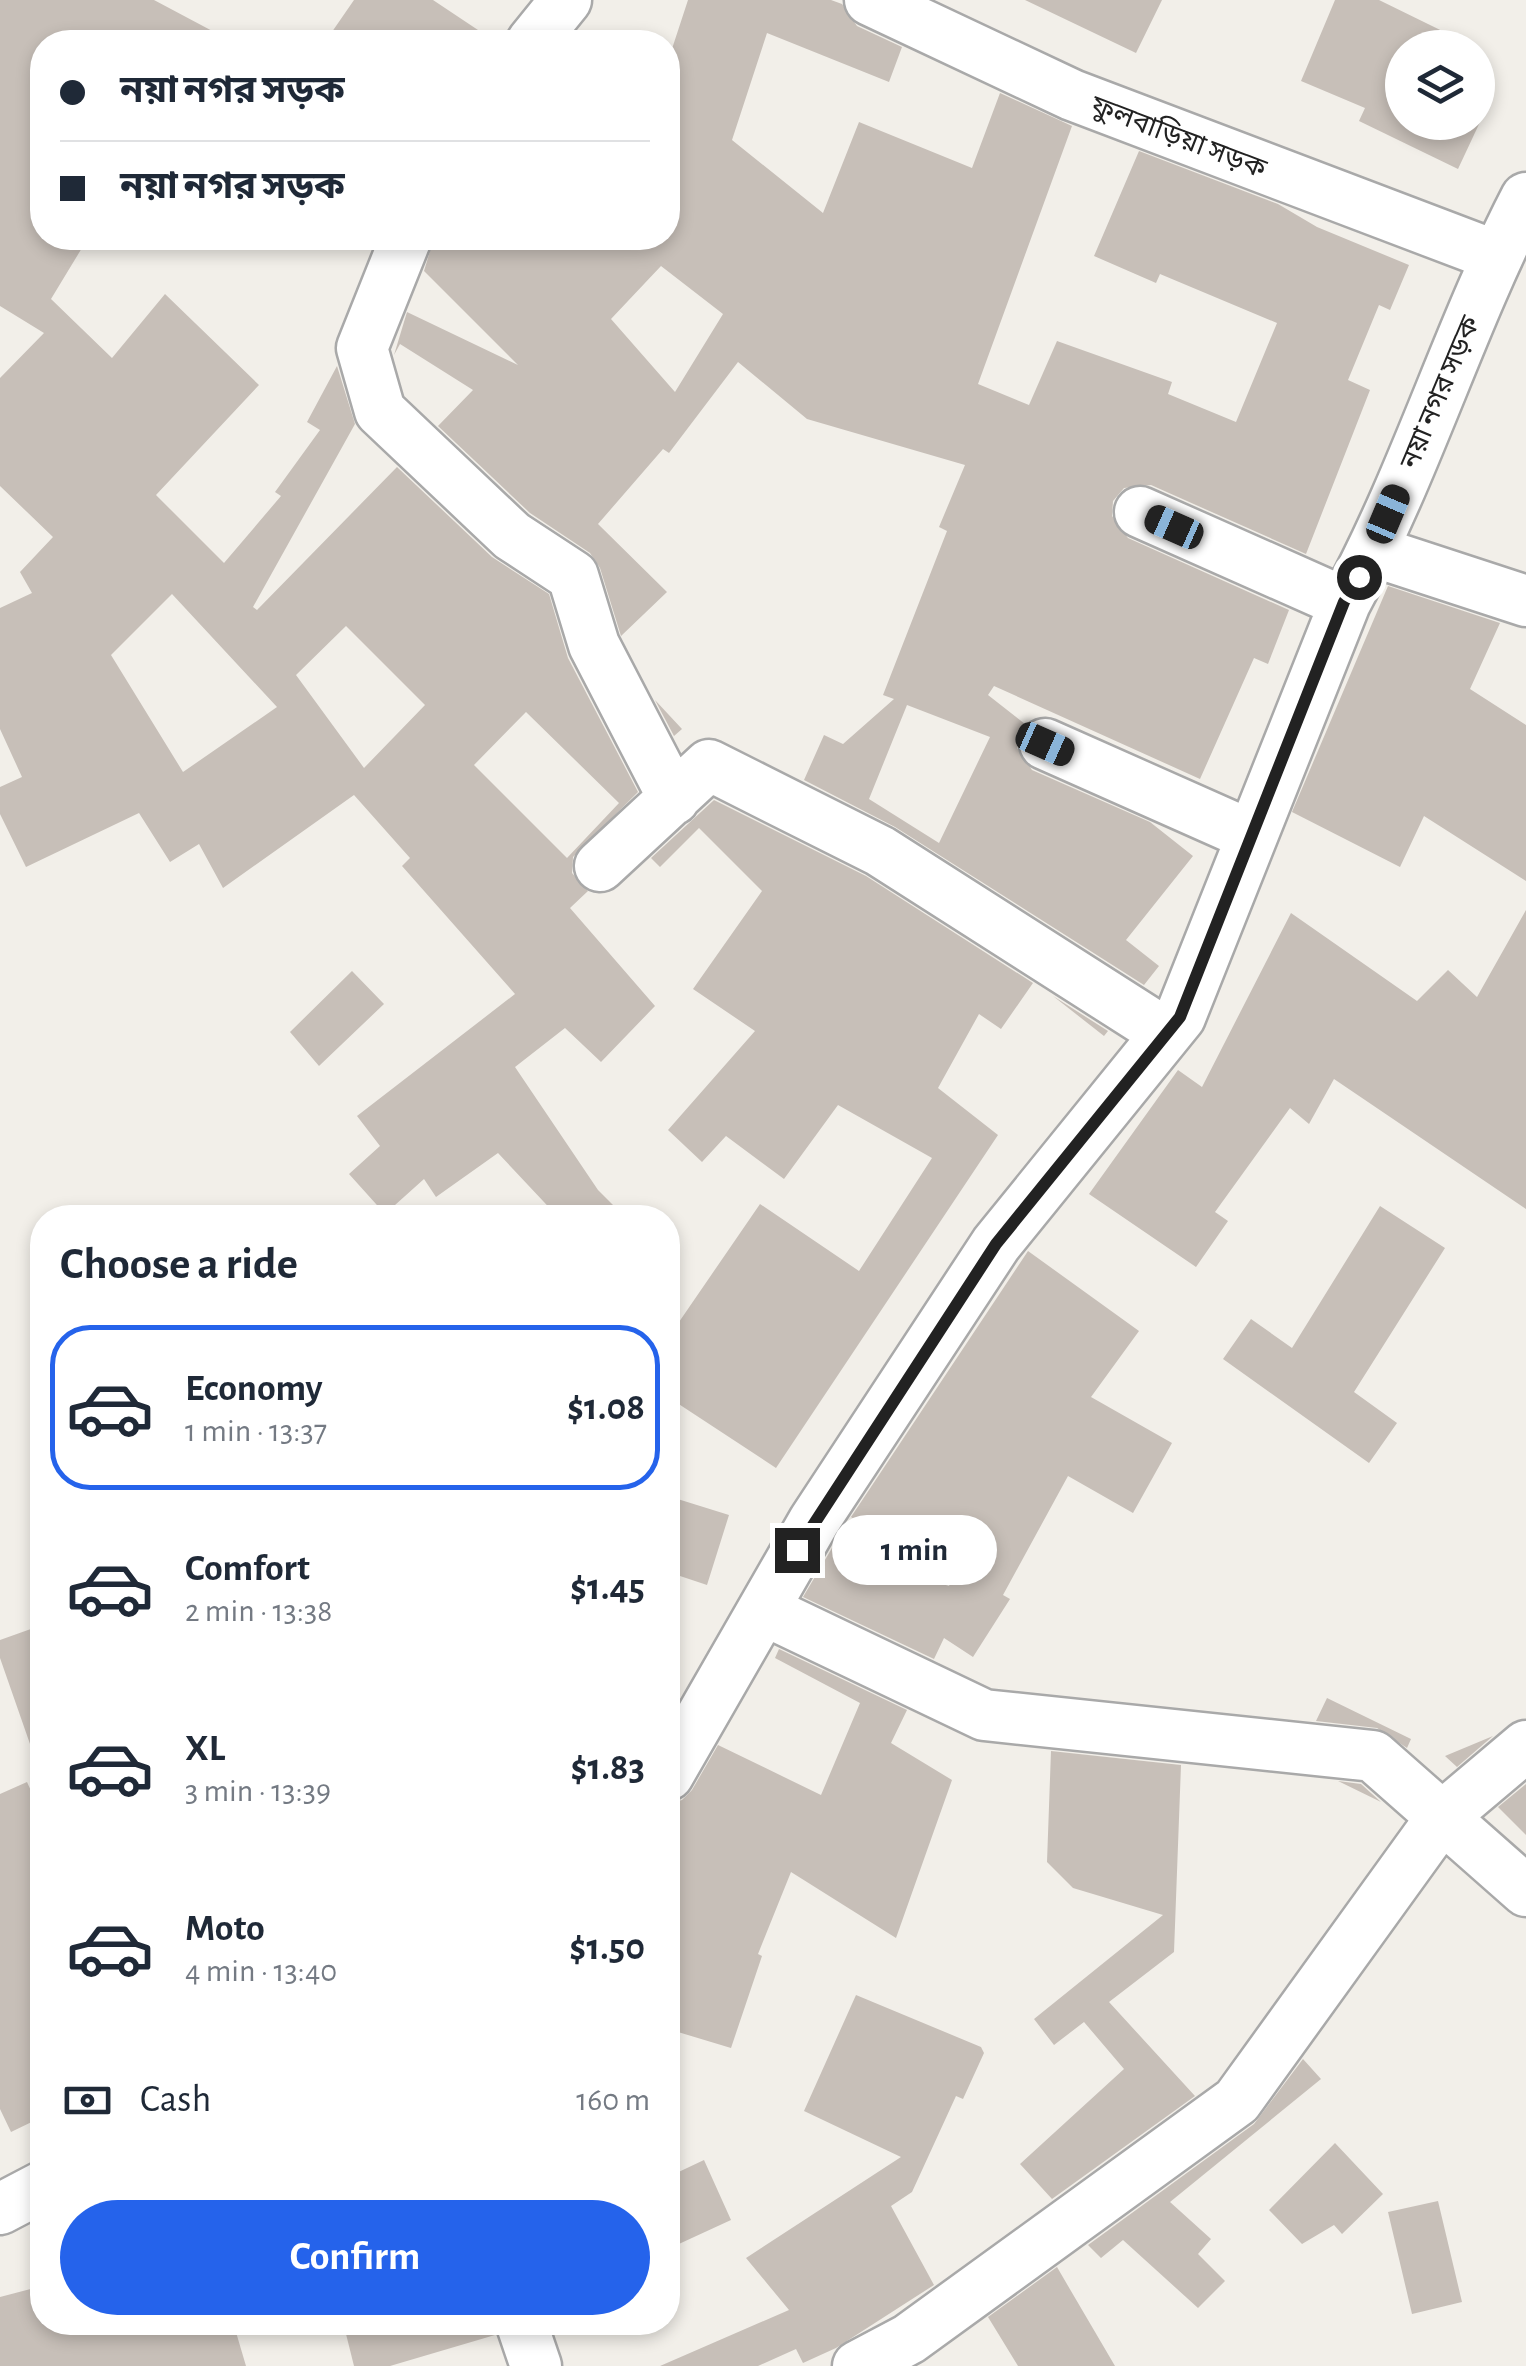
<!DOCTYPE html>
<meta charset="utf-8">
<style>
body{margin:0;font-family:"Alegreya Sans","Noto Sans Bengali",sans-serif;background:#f2f2f3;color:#1f2937;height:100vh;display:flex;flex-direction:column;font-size:38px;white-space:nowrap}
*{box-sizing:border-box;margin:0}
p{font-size:32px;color:#747a83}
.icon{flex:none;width:55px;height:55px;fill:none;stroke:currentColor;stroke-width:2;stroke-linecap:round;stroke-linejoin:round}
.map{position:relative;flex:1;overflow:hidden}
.details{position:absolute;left:30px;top:1205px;width:650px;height:1130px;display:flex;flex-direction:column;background:#fff;border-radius:40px;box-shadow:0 5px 15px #0003}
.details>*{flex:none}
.top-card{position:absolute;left:30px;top:30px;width:650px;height:220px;border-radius:40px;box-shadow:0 5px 15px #0003;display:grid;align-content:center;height:220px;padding:0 30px;background:#fff}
.tools{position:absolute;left:1385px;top:30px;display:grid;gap:20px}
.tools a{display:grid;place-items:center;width:110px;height:110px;border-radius:50%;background:#fff;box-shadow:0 5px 15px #0003;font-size:50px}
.end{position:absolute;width:45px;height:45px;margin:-22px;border:12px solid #222;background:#fff;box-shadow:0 0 0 5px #fff}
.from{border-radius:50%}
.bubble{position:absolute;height:70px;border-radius:35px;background:#fff;box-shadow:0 5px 15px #0003;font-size:32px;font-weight:600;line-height:70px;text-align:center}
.car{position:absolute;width:30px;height:60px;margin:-30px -15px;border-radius:12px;box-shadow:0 0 8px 2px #0007;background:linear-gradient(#222 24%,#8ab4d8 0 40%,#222 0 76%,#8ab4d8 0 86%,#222 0)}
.top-card b{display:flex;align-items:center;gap:35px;height:95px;font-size:38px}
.top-card b+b{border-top:2px solid #e0e1e3}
.top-card i{width:25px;height:25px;background:#1f2937}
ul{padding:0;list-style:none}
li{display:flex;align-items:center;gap:30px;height:165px;margin:0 20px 15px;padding:0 10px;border:5px solid transparent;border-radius:40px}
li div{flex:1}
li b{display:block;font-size:38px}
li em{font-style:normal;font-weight:600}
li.active{border-color:#2563eb}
li>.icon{width:90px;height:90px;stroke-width:1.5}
h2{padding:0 30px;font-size:45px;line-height:120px}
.pay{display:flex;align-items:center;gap:25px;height:110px;padding:0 30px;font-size:38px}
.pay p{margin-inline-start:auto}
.cta{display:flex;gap:20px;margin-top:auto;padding:20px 30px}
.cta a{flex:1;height:115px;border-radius:60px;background:#2563eb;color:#fff;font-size:40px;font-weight:600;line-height:115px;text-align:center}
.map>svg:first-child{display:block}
.building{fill:#c7bfb8;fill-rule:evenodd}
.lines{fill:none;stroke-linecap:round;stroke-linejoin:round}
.street-casing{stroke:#a9a9a9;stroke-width:55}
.street{stroke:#fff;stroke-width:50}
.route{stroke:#222;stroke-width:12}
.labels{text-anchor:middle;stroke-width:9;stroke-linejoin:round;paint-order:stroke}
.street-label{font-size:28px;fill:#222;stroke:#fff}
</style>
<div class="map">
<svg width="1526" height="2366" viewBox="0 0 1526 2366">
<rect width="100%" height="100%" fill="#f2efe9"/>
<path class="building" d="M0,0H154L233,42H42V238H88L51,299L112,358L165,294L259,385L156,495L224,563L281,496L275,492L320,430L307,422L337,366L355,424L253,607L257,610L397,467L492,557L549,594L568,658L638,792L573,857L572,873L588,891L570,908L655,1006L601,1062L565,1028L515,1067L598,1190L626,1218H559L498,1153L436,1197L424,1179L385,1214L349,1174L380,1146L357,1116L515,994L402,866L410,858L354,795L223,888L199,844L170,862L139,813L26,867L0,814V787L22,777L0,729V608L32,593L20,572L53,537L0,486V378L44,333L0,306ZM172,594L277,707L183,772L111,655ZM346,626L425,705L364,768L296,675ZM526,712L619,803L567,858L474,765Z
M354,0H433L496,42H325Z
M688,0H831L842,4L857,26L902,47L889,82L767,33L732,140L823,213L859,122L972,168L1000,93L1072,126L978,384L1029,405L1057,341L1172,382L1168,394L1236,422L1277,323L1160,274L1156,283L1094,256L1139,151L1278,204L1317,227L1409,265L1390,310L1379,305L1348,380L1370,390L1306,554L1151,485L1124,488L1113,501L1112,516L1128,538L1289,610L1268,664L1254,658L1200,779L994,686L988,695L1025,724L1017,748L1032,770L1150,822L1193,856L1126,940L1159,966L1144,985L895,827L804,780L824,735L843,744L894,699L883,695L947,531L939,527L965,465L807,419L738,362L669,453L663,449L598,524L667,592L621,636L600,568L590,553L530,513L438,426L473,390L400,344L394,355L407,312L518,365L424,271L434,238H668V61ZM661,266L723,314L675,392L611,319ZM907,705L990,737L939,843L869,799Z
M1025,0H1162L1136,53Z
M1335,0H1379L1477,48H1402V122H1480L1458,169L1359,121L1365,108L1301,81Z
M1388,586L1500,623L1470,689L1526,725V881L1424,816L1400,867L1292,812Z
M655,700L682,729L674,736Z
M714,800L866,876L1033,983L1001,1029L979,1014L938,1088L998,1135L776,1468L668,1397V1338L760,1204L859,1271L932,1158L838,1105L784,1179L726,1136L702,1162L668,1130L755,1031L693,989L762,891L699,828L660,867L651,858Z
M1526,910V1209L1334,1079L1309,1124L1290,1108L1215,1212L1228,1221L1196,1267L1089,1194L1178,1070L1202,1087L1291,913L1417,1001L1448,970L1477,997Z
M352,971L384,1004L319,1066L290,1032Z
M1053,996L1108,1031L1104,1036Z
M1380,1206L1445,1248L1354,1392L1397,1423L1369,1463L1223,1359L1251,1319L1292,1348Z
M1028,1251L1139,1331L1091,1397L1172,1443L1133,1513L1068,1476L1003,1595L1010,1599L973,1657L944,1638L934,1659L803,1597L832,1548L949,1586L951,1582L851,1517Z
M668,1496L729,1515L707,1585L668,1572Z
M42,1625V1763L37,1764L0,1658V1640Z
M779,1649L907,1710L891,1743L952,1780L896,1938L791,1872L758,1954L762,1956L731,2048L668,2029V1804L682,1800L692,1790L718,1745L821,1795L860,1703L775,1658Z
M1327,1698L1411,1739L1407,1748L1377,1728L1316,1721Z
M1493,1736L1457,1767L1445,1756Z
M1051,1751L1181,1765L1174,1952L1109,2002L1195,2096L1052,2199L1020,2164L1124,2069L1084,2022L1054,2045L1034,2019L1163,1915L1073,1888L1047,1862Z
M1338,1781L1361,1784L1381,1802Z
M27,1782L42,1815V2117L11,2132L0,2109V1794Z
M1526,1784V1835L1498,1807Z
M856,1995L981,2047L984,2053L963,2099L956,2096L912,2192L891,2206L934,2285L836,2348L803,2363L796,2349L758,2366H660L789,2310L746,2258L901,2157L804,2111Z
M1303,2059L1321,2079L1170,2202L1211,2239L1198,2254L1225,2281L1198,2308L1123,2240L1101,2258L1088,2245L1254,2124Z
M1335,2143L1383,2194L1342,2234L1334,2225L1302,2244L1269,2210Z
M704,2160L731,2220L668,2249V2177Z
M1438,2201L1462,2302L1412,2314L1388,2212Z
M1057,2267L1071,2291L1115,2366H1018L988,2317Z
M42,2286V2322H233L246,2366H0V2297Z
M343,2322H493L495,2335L390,2366H354Z"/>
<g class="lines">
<g class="street-casing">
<path id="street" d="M870,0L1072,95L1496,256
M532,42L566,0
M406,238L362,348L380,411L512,536L573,576L594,645L674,799
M1140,512L1345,603
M1373,551L1526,601
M1045,744L1252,836
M600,866L709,765L880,851L1151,1024
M764,1610L984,1715L1373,1756L1526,1891
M668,1775L814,1521L996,1244L1180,1017L1345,603C1416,473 1458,329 1526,198
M0,2209L42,2187
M521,2322L536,2366
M858,2366L909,2339L1237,2101L1442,1817L1526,1746"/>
</g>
<use href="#street" class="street"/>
</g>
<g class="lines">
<path class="route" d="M797,1550L996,1244L1180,1017L1344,602L1359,577"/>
</g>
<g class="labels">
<g class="street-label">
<text transform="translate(1179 136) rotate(21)" y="10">ফুলবাড়িয়া সড়ক</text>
<text transform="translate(1439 392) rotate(-67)" y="10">নয়া নগর সড়ক</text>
</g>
</g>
</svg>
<div class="tools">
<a><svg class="icon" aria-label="layers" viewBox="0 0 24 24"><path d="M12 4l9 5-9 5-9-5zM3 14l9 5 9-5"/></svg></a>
</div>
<i class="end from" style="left:1359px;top:577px"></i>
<i class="end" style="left:797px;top:1550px"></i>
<div class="bubble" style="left:832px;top:1515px;width:165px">1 min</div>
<i class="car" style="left:1388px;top:514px;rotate:23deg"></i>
<i class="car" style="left:1174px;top:527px;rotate:294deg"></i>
<i class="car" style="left:1045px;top:744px;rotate:114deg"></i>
<div class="top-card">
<b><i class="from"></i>নয়া নগর সড়ক</b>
<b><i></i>নয়া নগর সড়ক</b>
</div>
<section class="details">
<h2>Choose a ride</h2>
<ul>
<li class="active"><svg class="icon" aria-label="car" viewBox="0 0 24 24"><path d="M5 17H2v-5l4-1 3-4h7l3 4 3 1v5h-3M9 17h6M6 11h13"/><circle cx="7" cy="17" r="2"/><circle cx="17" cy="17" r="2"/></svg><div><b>Economy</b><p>1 min · 13:37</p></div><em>$1.08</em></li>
<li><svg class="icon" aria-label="car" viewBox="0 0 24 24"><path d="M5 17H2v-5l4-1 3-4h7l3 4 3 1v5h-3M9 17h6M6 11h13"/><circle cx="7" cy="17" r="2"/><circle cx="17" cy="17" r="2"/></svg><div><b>Comfort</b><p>2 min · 13:38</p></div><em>$1.45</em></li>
<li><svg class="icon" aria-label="car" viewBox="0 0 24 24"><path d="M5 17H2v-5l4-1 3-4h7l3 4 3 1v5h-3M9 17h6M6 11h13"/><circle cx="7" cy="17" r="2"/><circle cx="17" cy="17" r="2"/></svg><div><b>XL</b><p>3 min · 13:39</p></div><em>$1.83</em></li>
<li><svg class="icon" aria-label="car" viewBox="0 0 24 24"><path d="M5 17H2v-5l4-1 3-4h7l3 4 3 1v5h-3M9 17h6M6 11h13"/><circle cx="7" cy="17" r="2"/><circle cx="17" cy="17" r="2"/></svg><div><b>Moto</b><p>4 min · 13:40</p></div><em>$1.50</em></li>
</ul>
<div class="pay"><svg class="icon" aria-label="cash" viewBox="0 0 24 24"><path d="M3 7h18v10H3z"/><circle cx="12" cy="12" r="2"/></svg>Cash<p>160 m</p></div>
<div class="cta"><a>Confirm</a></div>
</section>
</div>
